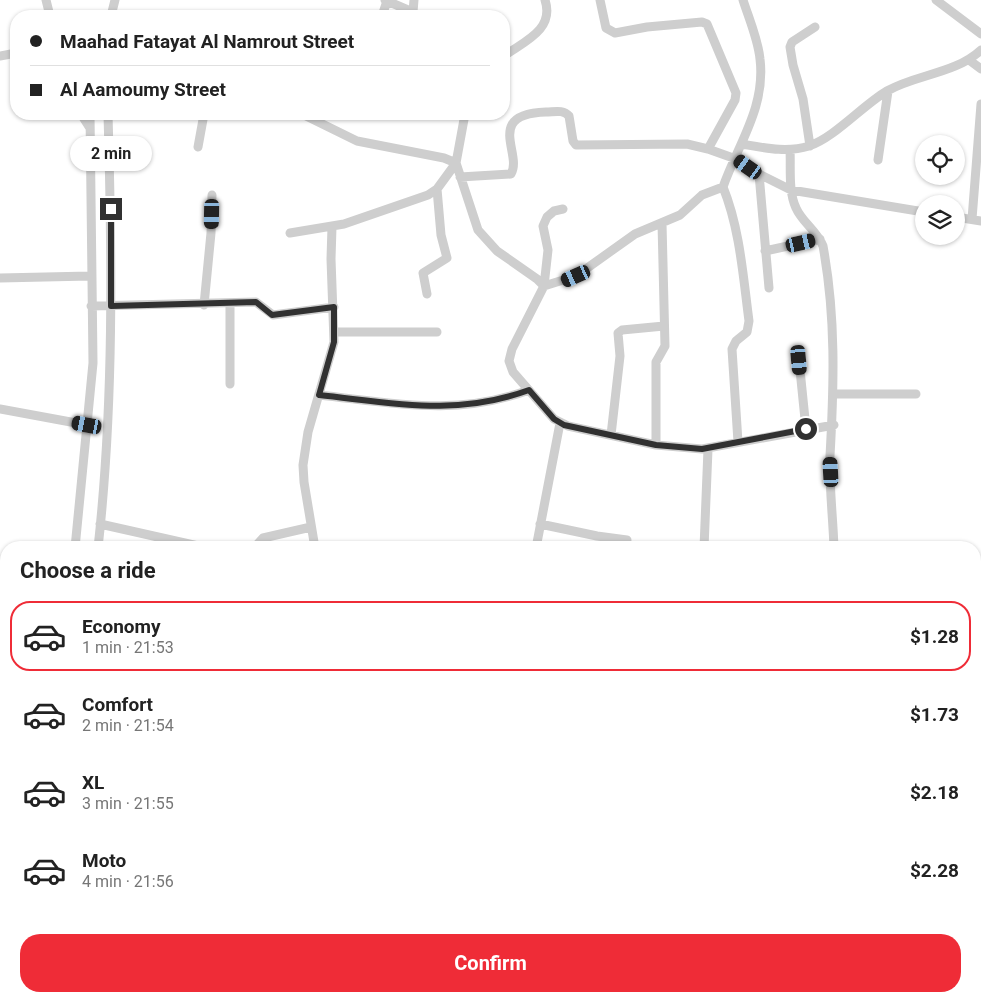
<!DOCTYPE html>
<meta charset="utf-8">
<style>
body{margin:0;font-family:Roboto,sans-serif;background:#f6f6f6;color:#222;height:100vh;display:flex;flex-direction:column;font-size:19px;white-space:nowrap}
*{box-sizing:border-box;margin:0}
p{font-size:16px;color:#767676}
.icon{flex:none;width:28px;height:28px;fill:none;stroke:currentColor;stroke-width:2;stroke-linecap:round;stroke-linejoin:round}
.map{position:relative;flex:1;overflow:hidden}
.details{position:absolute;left:0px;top:541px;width:981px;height:461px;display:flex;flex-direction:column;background:#fff;border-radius:20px 20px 0 0;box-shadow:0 1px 4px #0004}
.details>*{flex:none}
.guide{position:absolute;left:10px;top:10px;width:500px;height:110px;border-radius:20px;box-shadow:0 1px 4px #0004;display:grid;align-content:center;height:110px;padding:0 20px;background:#fff}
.controls{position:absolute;left:915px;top:135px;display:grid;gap:10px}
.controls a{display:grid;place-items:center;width:50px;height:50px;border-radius:50%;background:#fff;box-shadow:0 1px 4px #0004;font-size:25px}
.end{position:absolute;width:22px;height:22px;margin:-11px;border:6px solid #313131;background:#fff;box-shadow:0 0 0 2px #fff}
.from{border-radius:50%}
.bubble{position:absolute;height:35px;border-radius:18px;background:#fff;box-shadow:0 1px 4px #0004;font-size:16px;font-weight:700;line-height:35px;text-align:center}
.car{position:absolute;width:15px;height:30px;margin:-15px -8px;border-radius:6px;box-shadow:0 0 4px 1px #0007;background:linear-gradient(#222 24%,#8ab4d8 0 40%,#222 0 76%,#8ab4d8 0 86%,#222 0)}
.guide b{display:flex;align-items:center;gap:18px;height:48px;font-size:19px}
.guide b+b{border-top:1px solid #e0e0e0}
.guide i{width:12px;height:12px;background:#222}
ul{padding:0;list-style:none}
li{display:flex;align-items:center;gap:15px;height:70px;margin:0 10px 8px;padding:0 10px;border:2px solid transparent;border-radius:20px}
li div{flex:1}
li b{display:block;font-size:19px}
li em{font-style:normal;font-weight:700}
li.on{border-color:#ef2c37}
li>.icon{width:45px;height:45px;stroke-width:1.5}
h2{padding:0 20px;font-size:22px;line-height:60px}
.button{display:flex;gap:10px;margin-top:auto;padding:10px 20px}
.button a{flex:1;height:58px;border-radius:20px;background:#ef2c37;color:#fff;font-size:20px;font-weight:700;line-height:58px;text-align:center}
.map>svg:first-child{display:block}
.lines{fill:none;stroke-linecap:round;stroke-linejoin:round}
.minor{stroke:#cecece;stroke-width:9}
.route{stroke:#313131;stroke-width:6}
</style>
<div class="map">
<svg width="981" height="1002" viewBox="0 0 981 1002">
<rect width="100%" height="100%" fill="#fff"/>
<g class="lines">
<path class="minor" d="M46,0L50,16
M385,0L422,16
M600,0L606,28L615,33L647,27L702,22L707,24L736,93L735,100L708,149
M936,0L981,34
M413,12L414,0
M111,16L115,0
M382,16L387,1
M0,56L16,53
M504,56C523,42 555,30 545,0
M969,60L981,69
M81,114L90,128
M465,114L456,163L478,230L497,251L537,279L544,286
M742,144C765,148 787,153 809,146C834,138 863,105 887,91C917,74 955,74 981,50
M810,146L803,99L793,65L790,47L792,42L815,27
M198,147L204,114
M790,150C791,168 788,191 796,208C802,222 817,231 823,246C836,317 834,384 830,456C829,486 833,517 834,548
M878,160L888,91
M759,174L769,288
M460,177L511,174C523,154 484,114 546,112C554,112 563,109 569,116L573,141L576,145L687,144L708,149L736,159L759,174L791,190L924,212
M563,209L554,211L547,217L543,226L548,250L544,286L512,349L509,361L513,372L554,419L568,426L656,445L702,449L834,425
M956,217L981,221
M972,219L981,104
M290,233L344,224L428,195L437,189L456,163L444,158L357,141L302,114
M765,251L820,239
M0,278L90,276
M544,286L576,276L635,234L680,215L702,195L723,187
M427,294L423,273L447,258L441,235L437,189
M204,305L211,233L212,195
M91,306L256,302L273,315L334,307
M335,332H437
M799,360L806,429
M230,384V304
M834,394H916
M319,395C394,403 456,417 529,390
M0,409L87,425
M611,435L620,356L618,333L622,330L664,326
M738,442L732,349L736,341L747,332L749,321C743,276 740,229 723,187C738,144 766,107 760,59C758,39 749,19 743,0
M656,445V362L665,346L662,223
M100,524L207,548
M540,524L597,536L627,540
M75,548L93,363L90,114
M98,548C114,403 112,258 108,114
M254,548L263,538L311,527
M315,548L304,482L303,465L308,432L334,342L331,259L332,227
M536,548L560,423
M704,548L708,449
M0,618H6
M975,648L981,649
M404,996L416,1002
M0,999L45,1002
M51,1002L52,996
M566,1002L567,996"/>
</g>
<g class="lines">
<path class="route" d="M111,209V306L256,302L272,315L334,307V342L319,395C394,403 455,417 529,390L554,419L564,425L656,445L702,449L806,429"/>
</g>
</svg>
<div class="controls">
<a><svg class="icon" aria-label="locate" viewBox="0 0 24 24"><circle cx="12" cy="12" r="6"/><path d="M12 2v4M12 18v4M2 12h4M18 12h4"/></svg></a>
<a><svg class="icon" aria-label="layers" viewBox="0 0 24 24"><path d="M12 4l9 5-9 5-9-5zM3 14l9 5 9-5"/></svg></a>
</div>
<i class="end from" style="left:806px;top:429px"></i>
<i class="end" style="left:111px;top:209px"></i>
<div class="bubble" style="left:70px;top:136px;width:82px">2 min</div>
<i class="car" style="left:748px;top:167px;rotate:305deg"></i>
<i class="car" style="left:212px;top:214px;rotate:181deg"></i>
<i class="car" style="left:801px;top:243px;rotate:77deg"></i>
<i class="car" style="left:576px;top:276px;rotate:246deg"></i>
<i class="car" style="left:799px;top:360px;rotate:175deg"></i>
<i class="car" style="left:87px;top:425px;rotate:281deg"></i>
<i class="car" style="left:831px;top:472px;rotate:357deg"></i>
<div class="guide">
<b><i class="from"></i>Maahad Fatayat Al Namrout Street</b>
<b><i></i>Al Aamoumy Street</b>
</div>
<section class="details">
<h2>Choose a ride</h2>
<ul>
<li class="on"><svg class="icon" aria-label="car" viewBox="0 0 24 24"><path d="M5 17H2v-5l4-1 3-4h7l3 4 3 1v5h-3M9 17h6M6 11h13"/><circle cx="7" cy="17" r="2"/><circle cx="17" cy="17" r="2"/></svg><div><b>Economy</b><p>1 min · 21:53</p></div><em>$1.28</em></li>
<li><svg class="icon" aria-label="car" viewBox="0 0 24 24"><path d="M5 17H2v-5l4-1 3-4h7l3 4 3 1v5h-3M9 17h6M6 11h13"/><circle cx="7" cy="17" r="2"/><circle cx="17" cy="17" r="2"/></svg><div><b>Comfort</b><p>2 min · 21:54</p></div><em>$1.73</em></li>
<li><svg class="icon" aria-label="car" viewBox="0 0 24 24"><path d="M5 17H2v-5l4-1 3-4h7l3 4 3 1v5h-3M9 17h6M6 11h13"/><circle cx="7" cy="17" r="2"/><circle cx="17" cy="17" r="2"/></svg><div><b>XL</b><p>3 min · 21:55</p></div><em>$2.18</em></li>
<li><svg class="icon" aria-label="car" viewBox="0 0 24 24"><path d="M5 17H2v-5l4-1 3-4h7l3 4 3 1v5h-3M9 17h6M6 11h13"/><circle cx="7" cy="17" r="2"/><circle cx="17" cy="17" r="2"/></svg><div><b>Moto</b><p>4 min · 21:56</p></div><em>$2.28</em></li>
</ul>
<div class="button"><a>Confirm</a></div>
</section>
</div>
